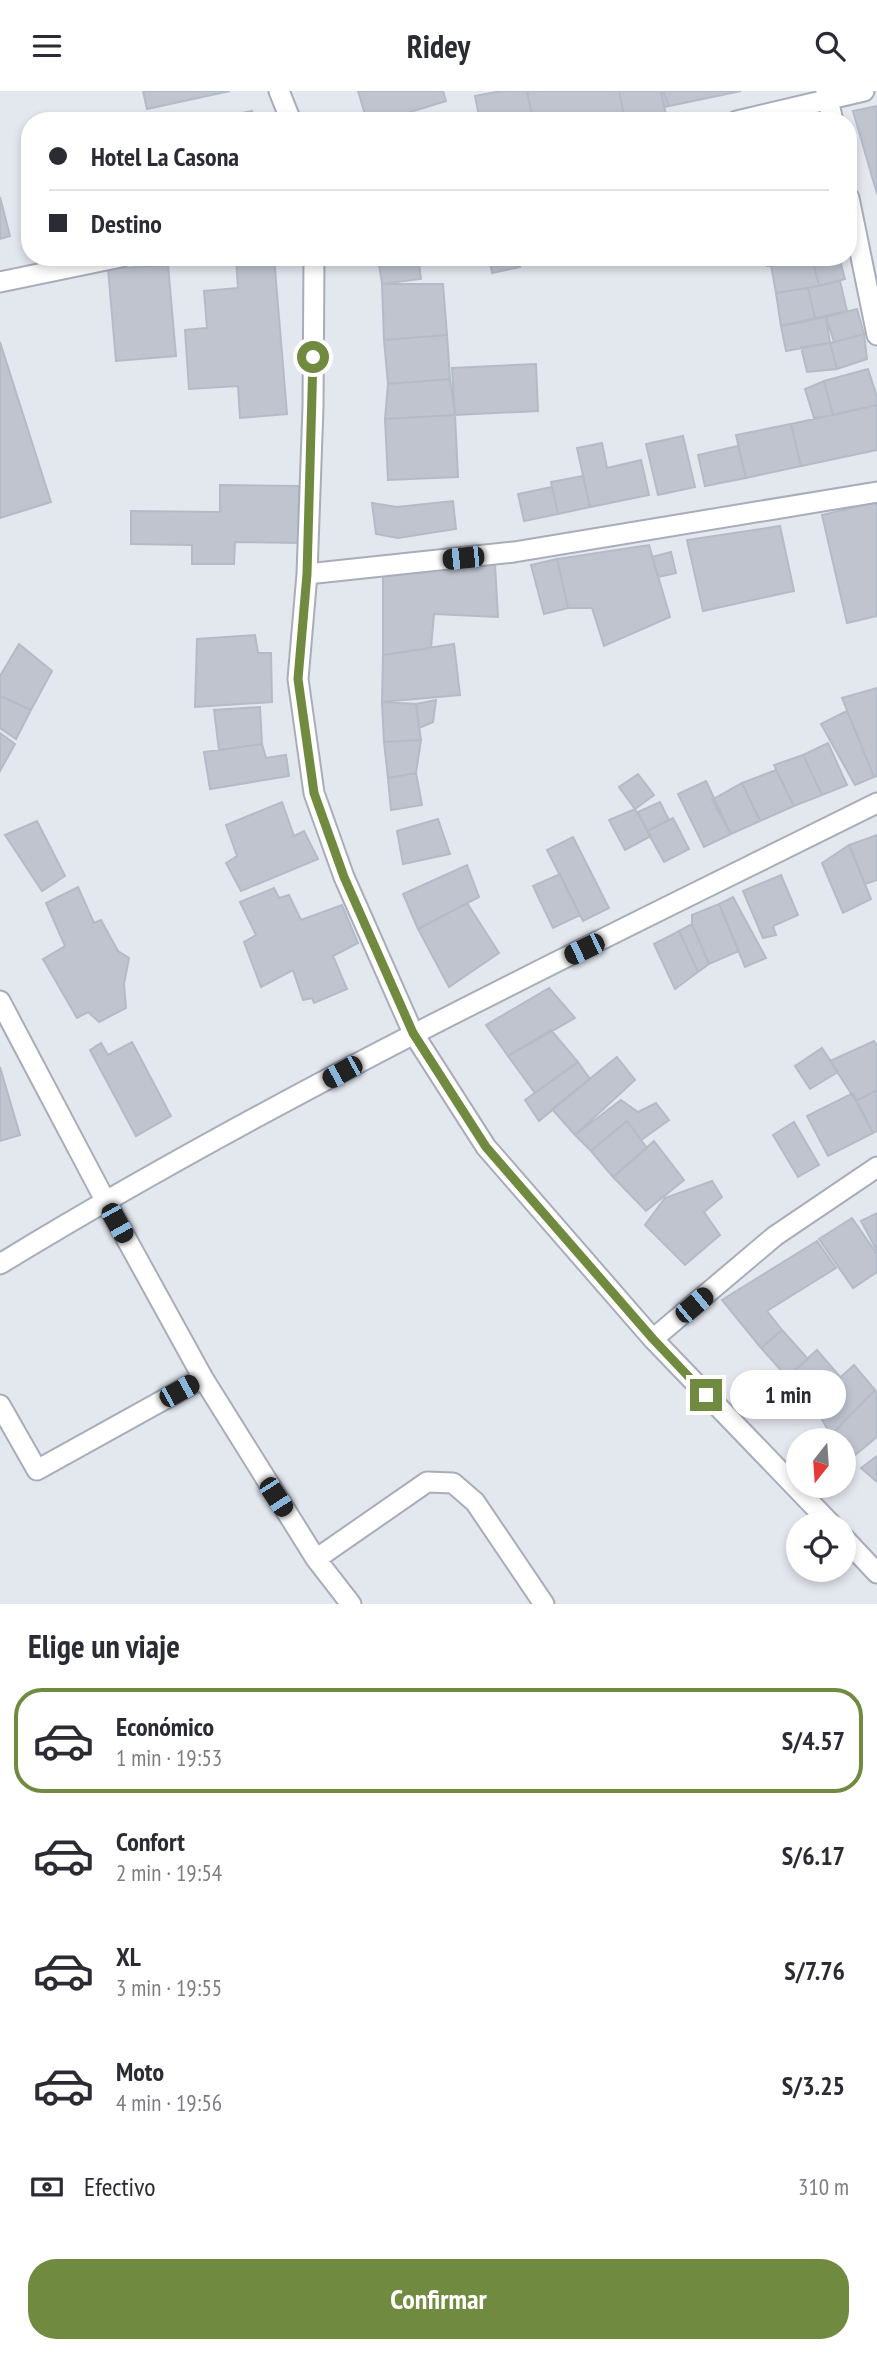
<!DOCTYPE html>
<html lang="es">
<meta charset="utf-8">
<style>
body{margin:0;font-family:"PT Sans Narrow",sans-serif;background:#f2f2f3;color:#2b2b33;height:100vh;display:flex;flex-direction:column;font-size:26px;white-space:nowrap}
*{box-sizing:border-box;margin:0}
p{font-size:23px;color:#7c7c81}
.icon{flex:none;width:38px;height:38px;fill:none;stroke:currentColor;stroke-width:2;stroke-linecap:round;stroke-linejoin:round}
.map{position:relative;height:1513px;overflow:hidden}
.side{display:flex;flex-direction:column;background:#fff;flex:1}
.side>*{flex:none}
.guide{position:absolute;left:21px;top:21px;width:836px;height:154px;border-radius:28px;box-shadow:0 4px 10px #0003;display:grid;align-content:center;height:154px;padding:0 28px;background:#fff}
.needle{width:46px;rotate:197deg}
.fabs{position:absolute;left:786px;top:1337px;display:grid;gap:14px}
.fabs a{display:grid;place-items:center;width:70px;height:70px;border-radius:50%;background:#fff;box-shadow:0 4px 10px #0003;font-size:35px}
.end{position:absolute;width:32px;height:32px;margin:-16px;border:9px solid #708a40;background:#fff;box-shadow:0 0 0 4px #fff}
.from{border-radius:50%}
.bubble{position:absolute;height:49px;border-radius:24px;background:#fff;box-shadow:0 4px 10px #0003;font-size:23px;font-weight:700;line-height:49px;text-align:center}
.car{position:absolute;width:21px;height:42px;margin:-21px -10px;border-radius:9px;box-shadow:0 0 5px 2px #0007;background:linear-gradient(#222 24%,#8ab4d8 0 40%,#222 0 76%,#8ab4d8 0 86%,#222 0)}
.guide b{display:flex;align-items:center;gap:24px;height:66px;font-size:26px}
.guide b+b{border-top:2px solid #e1e1e2}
.guide i{width:18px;height:18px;background:#2b2b33}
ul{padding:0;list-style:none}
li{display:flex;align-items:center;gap:21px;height:105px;margin:0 14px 10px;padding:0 14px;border:4px solid transparent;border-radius:28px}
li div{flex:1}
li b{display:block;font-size:26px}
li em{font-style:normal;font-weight:700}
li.on{border-color:#708a40}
li>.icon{width:63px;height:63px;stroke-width:1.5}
h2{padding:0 28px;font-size:32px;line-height:84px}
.pay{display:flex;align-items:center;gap:18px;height:77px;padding:0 28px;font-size:26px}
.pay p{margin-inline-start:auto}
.cta{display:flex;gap:14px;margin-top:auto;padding:14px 28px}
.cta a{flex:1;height:80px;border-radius:28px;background:#708a40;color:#fff;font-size:28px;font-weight:700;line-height:80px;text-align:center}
header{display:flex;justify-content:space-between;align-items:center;height:91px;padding:0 28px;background:#fff;font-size:32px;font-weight:700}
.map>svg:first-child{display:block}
.building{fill:#bfc4cf;stroke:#b4bbc8;stroke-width:2}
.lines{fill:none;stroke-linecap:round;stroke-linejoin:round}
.minor-casing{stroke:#a8adba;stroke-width:23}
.minor{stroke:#fff;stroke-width:19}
.route{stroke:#708a40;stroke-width:9}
</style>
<header><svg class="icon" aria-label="menu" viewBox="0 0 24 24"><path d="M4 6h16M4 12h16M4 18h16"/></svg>Ridey<svg class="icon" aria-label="search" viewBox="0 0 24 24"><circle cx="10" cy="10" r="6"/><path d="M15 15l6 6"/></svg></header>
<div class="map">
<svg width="877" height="1513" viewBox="0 0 877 1513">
<rect width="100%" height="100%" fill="#e3e7ee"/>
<path class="building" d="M143,0H230L147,18Z
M358,0H443L446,10L381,30H367Z
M501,0H619L625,30H480L475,5Z
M501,0H527L533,30H480L475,5Z
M619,0H661L666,24L625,30Z
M661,0H741L664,16Z
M663,0H741L669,15Z
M877,15V103L853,20Z
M252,20L254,30H204Z
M0,106L10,145L0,148Z
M236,166H274L287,323L240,327L238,295L189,298L185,239L207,237L204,200L238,197Z
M378,166H418L421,188L382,193Z
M489,166H518L520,176L492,182Z
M764,166H804L767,175Z
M804,166H812L819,195L776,202L771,174Z
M812,166H839L845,188L819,195Z
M168,174L176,265L116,270L108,178Z
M840,190L847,220L815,227L808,197Z
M382,193H443L447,244L384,249Z
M808,197L815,227L781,235L776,202Z
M857,218L864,243L834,251L826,226Z
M826,226L830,252L786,260L781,235Z
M864,243L867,268L837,278L830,252Z
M447,244L450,288L388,293L384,249Z
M0,251L51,411L0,427Z
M830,252L837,278L807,281L801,256Z
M536,273L538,320L455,324L452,277Z
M868,278L877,306V314L833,324L824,290Z
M450,288L455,324L385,328L388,293Z
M824,290L833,324L814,327L805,298Z
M877,314V359L801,375L791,333Z
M455,324L458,386L388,389L385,328Z
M791,333L801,375L746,387L736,344Z
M683,345L695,396L658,404L646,353Z
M602,352L607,377L641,369L649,404L590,416L577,357Z
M738,355L746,387L705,395L698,364Z
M583,385L590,416L558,423L551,391Z
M220,394L299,395L298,452L235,451L234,473H192V454L131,453V420L220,421Z
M552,396L558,423L524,430L518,403Z
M453,410L456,438L398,447L376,443L372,412L397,416Z
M877,411V525L847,532L822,424Z
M780,435L794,500L703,520L687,449Z
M649,454L670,526L604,555L592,517H568L557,468Z
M671,461L676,482L658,486L652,466Z
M557,468L568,517L544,523L531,474Z
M495,473L498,526L434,523L431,557L383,564V482Z
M255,544L258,562H271L272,611L195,616L197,548Z
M19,553L52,580L31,619L0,605V585Z
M454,553L460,604L382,611L383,564Z
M877,597V685L874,686L842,607Z
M0,605L31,619L16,648L0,637Z
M436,609L433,631L419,637L416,613Z
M382,611L416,613L421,649L384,651Z
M260,616L262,653L219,659L214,619Z
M847,620L874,686L855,694L821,633Z
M0,642L15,653L0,680Z
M421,649L416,682L388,687L384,651Z
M828,652L847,694L822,704L803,664Z
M262,653L266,667L286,664L289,685L210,698L204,661Z
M803,664L822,704L794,715L774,674Z
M776,679L794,715L760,730L742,692Z
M416,682L422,714L391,719L388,687Z
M638,683L654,704L635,718L619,696Z
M706,690L731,743L704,756L678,703Z
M742,692L760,730L731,743L712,709Z
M282,711L294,745L304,740L318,768L241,800L226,772L237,765L226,734Z
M660,711L669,729L647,740L638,721Z
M635,718L651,745L625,759L609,729Z
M673,727L689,758L664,771L647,740Z
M438,728L450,763L403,773L397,740Z
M37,730L65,785L42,800L5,744Z
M877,744V789L865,793L849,754Z
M573,746L609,817L583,830L547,759Z
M849,754L871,808L843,822L822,772Z
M467,774L479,806L418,838L403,803Z
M560,783L580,824L553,837L533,795Z
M781,784L798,824L773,835L776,844L763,847L743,800Z
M78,796L94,832L101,829L118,860L129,867L124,893L126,917L99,931L88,921L77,927L43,868L65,855L46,812Z
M274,797L279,807L289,804L301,829L342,814L358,852L333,865L347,898L314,912L312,907L303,909L293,879L261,896L244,851L256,844L240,811Z
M733,806L766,867L745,876L719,813Z
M467,812L499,862L449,896L418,838Z
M719,813L739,860L709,873L692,833V824Z
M692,833L709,873L698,881L679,840Z
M679,840L698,881L675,898L654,853Z
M549,897L575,927L508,965L486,934Z
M551,939L578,971L535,1002L508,965Z
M874,950L877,955V999L856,1010L830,970Z
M132,951L171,1025L136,1045L90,959L101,952L108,964Z
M822,957L838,981L810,998L795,975Z
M617,966L635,989L575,1044L552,1018Z
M578,971L590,988L539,1030L525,1009Z
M0,976L20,1044L0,1050Z
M877,999V1040L873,1042L856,1010Z
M853,1002L873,1042L828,1065L807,1025Z
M621,1009L638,1021L656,1012L669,1029L641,1049L627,1030L591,1060L575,1044Z
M627,1030L647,1057L613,1086L591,1060Z
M794,1031L819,1074L798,1086L773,1044Z
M654,1050L684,1089L646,1120L613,1086Z
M712,1090L722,1106L704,1121L720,1144L685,1174L645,1134L665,1107Z
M877,1122V1160L861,1130Z
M852,1127L877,1163V1181L853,1197L819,1148Z
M817,1150L836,1177L767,1220L782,1239L761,1257L722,1209Z
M782,1239L808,1268L787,1286L761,1257Z
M817,1259L841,1287L812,1312L787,1286Z
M854,1274L875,1299L831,1344L812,1312Z
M875,1299L877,1302V1346L854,1365L844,1356V1349H836L831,1344Z
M877,1365V1391L861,1377Z"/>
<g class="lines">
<g class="minor-casing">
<path id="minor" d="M279,0L291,30
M826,0L833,30
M737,30L864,0
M849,107L877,244
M314,166L313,316L307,483L298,588L314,702L344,786L413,942L486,1056L653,1248L831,1433
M0,191L121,166
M307,483L514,461L877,401
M0,910L105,1109L203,1287L316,1468L351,1513
M0,1173C282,1001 581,859 877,712
M653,1248L775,1145L877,1076
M0,1314L37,1379L203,1287
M844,1447L877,1482
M316,1468L427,1391L453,1392L475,1411L544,1513"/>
</g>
<use href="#minor" class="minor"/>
</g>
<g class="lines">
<path class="route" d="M313,266L307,483L298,588L314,702L344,786L413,942L486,1056L653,1248L706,1304"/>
</g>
</svg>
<div class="fabs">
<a><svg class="needle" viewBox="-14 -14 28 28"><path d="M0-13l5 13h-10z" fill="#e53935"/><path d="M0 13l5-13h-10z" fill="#7c7c81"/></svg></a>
<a><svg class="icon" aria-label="locate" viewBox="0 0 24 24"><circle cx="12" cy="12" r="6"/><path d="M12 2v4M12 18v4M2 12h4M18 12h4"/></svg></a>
</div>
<i class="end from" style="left:313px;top:266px"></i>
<i class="end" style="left:706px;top:1304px"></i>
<div class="bubble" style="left:730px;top:1279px;width:116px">1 min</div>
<i class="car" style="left:463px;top:467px;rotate:264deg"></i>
<i class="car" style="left:584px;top:858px;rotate:244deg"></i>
<i class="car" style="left:342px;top:981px;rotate:241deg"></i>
<i class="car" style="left:117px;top:1132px;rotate:151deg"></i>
<i class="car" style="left:694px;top:1214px;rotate:50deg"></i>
<i class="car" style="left:179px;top:1300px;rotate:61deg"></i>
<i class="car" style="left:276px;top:1406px;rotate:147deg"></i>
<div class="guide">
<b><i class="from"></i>Hotel La Casona</b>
<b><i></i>Destino</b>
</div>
</div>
<section class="side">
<h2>Elige un viaje</h2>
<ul>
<li class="on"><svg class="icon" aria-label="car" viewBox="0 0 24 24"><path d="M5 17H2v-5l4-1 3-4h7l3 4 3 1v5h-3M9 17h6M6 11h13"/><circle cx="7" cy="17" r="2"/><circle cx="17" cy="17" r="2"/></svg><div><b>Económico</b><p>1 min · 19:53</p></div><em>S/4.57</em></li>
<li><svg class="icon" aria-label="car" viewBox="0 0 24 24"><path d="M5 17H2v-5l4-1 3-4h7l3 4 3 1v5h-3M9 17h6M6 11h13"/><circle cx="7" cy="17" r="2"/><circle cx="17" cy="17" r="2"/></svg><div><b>Confort</b><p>2 min · 19:54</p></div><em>S/6.17</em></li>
<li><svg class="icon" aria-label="car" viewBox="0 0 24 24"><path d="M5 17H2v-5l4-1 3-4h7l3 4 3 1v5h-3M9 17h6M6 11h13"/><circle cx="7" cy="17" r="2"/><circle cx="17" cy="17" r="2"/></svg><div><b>XL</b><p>3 min · 19:55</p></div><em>S/7.76</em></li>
<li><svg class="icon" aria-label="car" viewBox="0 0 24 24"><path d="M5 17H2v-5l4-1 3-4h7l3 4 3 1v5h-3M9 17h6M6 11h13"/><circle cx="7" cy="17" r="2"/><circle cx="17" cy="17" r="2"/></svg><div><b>Moto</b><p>4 min · 19:56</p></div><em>S/3.25</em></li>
</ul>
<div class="pay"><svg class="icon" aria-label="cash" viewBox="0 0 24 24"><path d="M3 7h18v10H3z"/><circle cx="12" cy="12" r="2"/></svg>Efectivo<p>310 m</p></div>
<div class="cta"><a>Confirmar</a></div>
</section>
